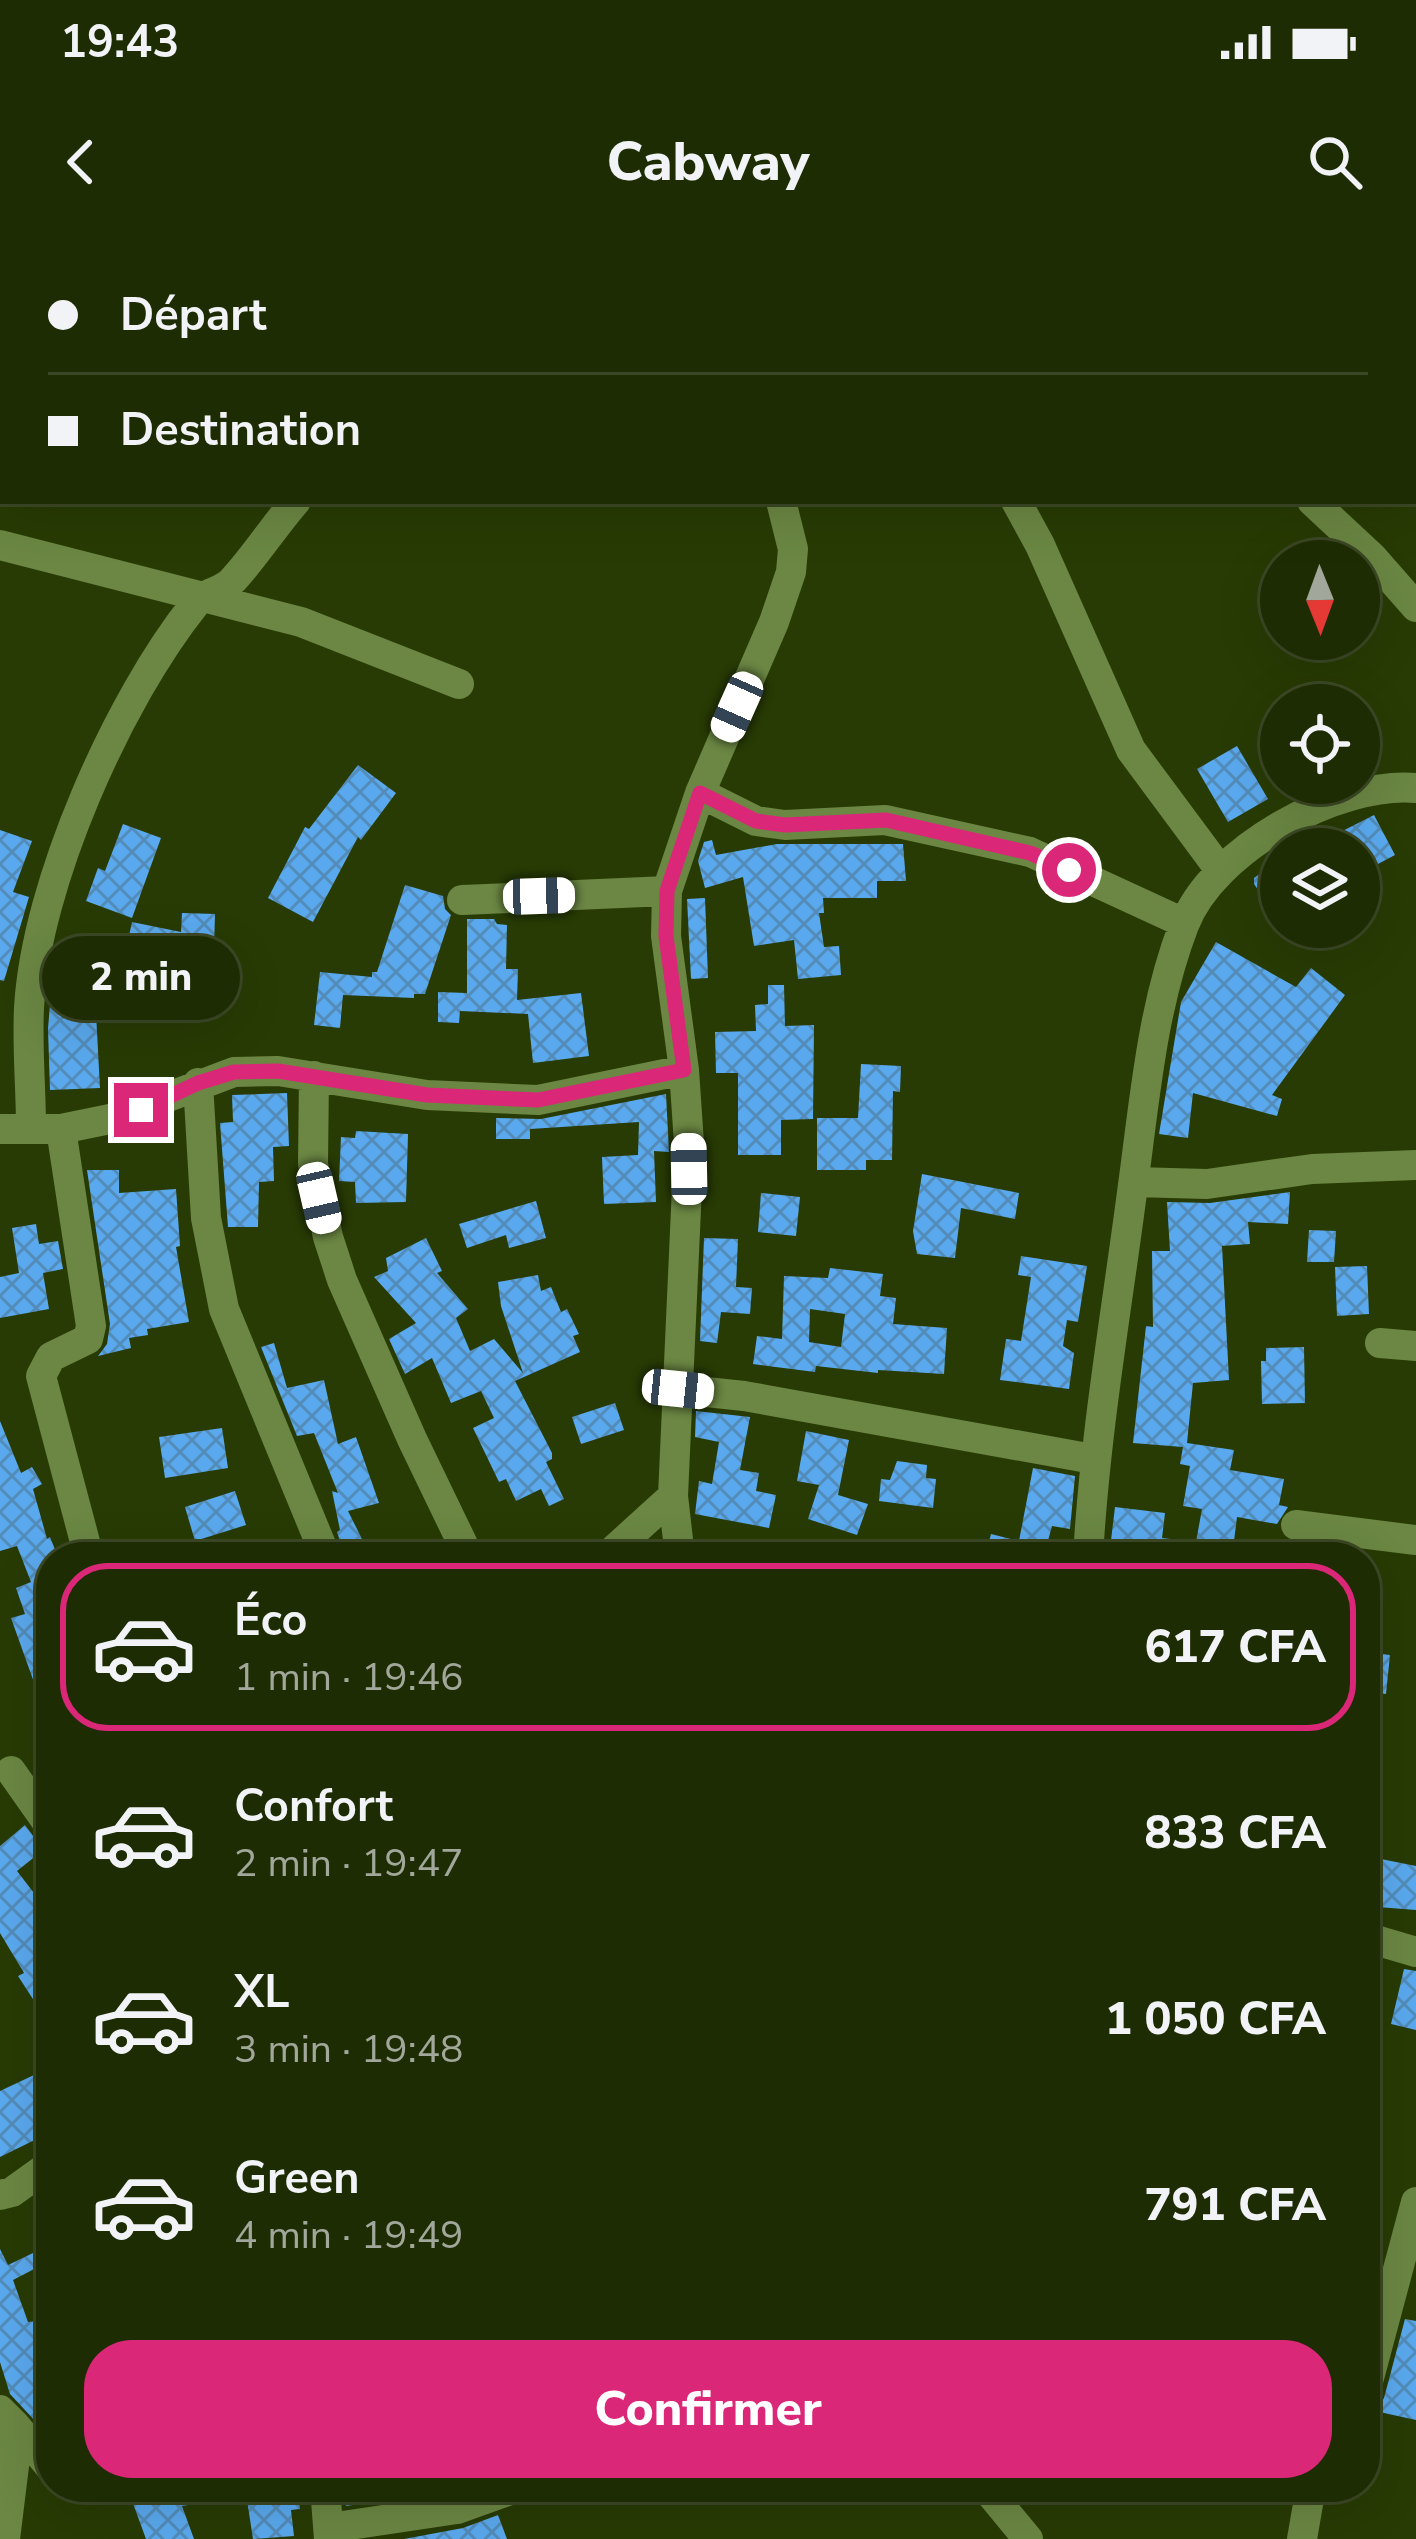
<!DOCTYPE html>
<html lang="fr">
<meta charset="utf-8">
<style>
body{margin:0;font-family:"Nunito Sans",sans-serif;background:#2b3812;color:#f1f3f6;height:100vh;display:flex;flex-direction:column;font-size:45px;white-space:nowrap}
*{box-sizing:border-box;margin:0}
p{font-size:39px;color:#a1a79a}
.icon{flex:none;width:66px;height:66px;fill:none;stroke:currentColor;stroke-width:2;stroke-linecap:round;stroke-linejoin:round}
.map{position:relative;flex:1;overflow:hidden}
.sheet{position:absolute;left:36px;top:1302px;width:1344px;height:960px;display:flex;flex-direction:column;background:#1e2c03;border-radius:48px;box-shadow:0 12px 48px #0002,0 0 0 3px #3c4825}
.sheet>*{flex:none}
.banner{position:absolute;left:0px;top:0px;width:1416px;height:264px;box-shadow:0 12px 48px #0002,0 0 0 3px #3c4825;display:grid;align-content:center;height:264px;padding:0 48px;background:#1e2c03}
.needle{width:78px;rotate:179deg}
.fabs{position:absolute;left:1260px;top:300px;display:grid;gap:24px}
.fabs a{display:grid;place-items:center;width:120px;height:120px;border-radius:50%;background:#1e2c03;box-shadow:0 12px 48px #0002,0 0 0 3px #3c4825;font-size:60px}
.end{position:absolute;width:54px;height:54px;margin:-27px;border:15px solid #db2777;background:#fff;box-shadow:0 0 0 6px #fff}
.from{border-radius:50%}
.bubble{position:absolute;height:84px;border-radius:42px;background:#1e2c03;box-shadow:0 12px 48px #0002,0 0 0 3px #3c4825;font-size:39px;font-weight:800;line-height:84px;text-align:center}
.car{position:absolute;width:36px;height:72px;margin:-36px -18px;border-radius:15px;box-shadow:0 0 9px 3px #0007;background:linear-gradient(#fff 24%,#345 0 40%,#fff 0 76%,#345 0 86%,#fff 0)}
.banner b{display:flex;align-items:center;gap:42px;height:114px;font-size:45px}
.banner b+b{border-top:3px solid #3c4825}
.banner i{width:30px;height:30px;background:#f1f3f6}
ul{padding:21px 0 0;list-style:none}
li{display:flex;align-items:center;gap:36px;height:168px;margin:0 24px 18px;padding:0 24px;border:6px solid transparent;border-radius:48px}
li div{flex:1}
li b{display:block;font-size:45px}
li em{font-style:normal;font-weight:800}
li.selected{border-color:#db2777}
li>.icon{width:108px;height:108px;stroke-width:1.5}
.button{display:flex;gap:24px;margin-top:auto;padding:24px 48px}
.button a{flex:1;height:138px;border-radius:48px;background:#db2777;color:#fff;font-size:48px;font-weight:800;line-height:138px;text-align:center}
.status{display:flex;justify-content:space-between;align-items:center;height:84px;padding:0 60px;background:#1e2c03;direction:ltr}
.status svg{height:33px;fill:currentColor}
header{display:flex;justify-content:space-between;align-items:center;height:156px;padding:0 48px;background:#1e2c03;font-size:54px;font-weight:800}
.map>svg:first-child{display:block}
.building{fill:url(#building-cross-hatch);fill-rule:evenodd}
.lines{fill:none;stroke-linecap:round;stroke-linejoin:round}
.minor{stroke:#6b8743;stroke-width:30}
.highway{stroke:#1a968d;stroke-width:42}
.route{stroke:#db2777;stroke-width:15}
</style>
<div class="status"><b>19:43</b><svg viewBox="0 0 49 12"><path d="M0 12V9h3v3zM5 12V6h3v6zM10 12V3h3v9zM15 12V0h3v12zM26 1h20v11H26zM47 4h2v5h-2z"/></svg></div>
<header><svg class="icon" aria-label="back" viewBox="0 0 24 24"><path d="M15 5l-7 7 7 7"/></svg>Cabway<svg class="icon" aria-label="search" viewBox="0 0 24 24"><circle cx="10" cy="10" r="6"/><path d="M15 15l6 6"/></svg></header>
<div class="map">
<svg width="1416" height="2299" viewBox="0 0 1416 2299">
<defs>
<pattern id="building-cross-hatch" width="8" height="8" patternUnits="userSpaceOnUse" patternTransform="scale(3)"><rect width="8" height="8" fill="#5aa9ee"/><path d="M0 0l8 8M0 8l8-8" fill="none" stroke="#538cb9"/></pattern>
</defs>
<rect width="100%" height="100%" fill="#283b04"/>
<path class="building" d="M1237,506L1268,559L1228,582L1197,529Z
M358,525L396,553L361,600L358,597L313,682L268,658L305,587L309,589Z
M1374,575L1395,615L1359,634V609H1307Z
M123,584L161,598L132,678L86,661L98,628L105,631Z
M0,590L32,601L13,652L29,657L4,741L0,740Z
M712,600L716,615L777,604H903L906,641H877V658H823L824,673H819L824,707L839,706L841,735L798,739L794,700L754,706L743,637L705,648L698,621L704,602Z
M1281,619V683L1254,644V638Z
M405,645L443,656L445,669L451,675L425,754H414V758L343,755L340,788L314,785L320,732L372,737V732H377Z
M705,658L708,738L691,739L687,659Z
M182,673L215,674L213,747L180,746V731L124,719L132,682L181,692Z
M467,679H494L497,684L507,685L506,729H518L517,760L581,753L589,816L533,823L528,774L460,771L459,783L438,782V752L467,753Z
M74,695L104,702L100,718L93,716L100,848L50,850L48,789L52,739L60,738V726H67Z
M1216,702L1296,747L1311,728L1345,755L1272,855L1282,859L1277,876L1193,853L1188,898L1159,894L1181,762Z
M768,745H784L785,786L814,785L813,879L781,880V915H738V833H716L715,792L756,791L755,765L768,764Z
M861,824L901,826L900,852L893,851L892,920H866V930H817V878H858Z
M287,853L289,906L273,907L274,941L259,942L258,987H228L220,883L233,882L232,855Z
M666,854L669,912L654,911L656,962L604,964L602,917L638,915L639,882L530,889V899H496V878L541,879Z
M356,891L408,894L406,962L356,963L355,942L339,941L341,897L355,898Z
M87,930H119V953L176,949L180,1006L176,1007L189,1082L147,1089L148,1095L129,1098L131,1108L98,1116L107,1104L110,1084Z
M922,934L1019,953L1015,979L961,968L955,1018L917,1014L913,991Z
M1290,952L1288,984L1248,982L1250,1004L1222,1006L1229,1140L1193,1143L1187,1203L1234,1210L1230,1230L1284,1239L1279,1265L1288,1267L1277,1284L1237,1277L1232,1317H1109L1115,1267L1165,1273L1162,1298L1196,1302L1202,1269L1183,1266L1190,1226L1180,1224L1183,1207L1133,1203L1146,1086L1153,1087L1152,1011H1170L1167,962L1210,963Z
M761,953L800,957L796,996L758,992Z
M536,961L546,998L509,1008L506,995L467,1008L459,984Z
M36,984L39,1004L58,1001L63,1029L43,1033L49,1069L0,1078V1037L19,1033L12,988Z
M1309,990L1336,991L1334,1022H1307Z
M426,998L442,1031L437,1033L468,1069L456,1078L470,1111L494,1099L523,1133L501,1066L498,1042L538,1035L541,1051L551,1047L561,1072L567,1069L579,1094L573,1096L580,1112L515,1141L552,1213V1219L546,1222L564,1259L549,1266L541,1249L516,1261L506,1239L499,1242L473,1188L494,1178L481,1151L451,1163L432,1118L405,1134L389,1099L416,1083L374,1037L388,1031L386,1018Z
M704,998L738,999L736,1047L752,1048L750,1074L721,1072L717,1103L700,1101Z
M1021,1016L1087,1026L1078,1082L1067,1080L1063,1106L1074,1113L1069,1149L1000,1140L1006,1099L1021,1101L1031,1037L1018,1035Z
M1367,1026L1369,1074L1337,1076L1335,1027Z
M830,1028L883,1034L880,1056L896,1058L893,1084L947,1088L944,1134L878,1130V1133L816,1126L815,1132L753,1124L757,1096L782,1099L784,1036L828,1038ZM810,1069L845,1074L841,1107L809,1102Z
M274,1103L287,1148L324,1140L338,1204L356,1197L379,1263L348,1271L371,1317H345L337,1292L340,1290L332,1251L338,1253L314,1193L297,1196L261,1107Z
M1304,1107L1305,1163L1262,1164L1261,1121H1266V1108Z
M615,1163L624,1190L581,1204L572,1177Z
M696,1171L750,1177L740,1230L759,1233L756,1251L776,1255L769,1288L695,1274L699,1241L712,1244L719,1202L695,1197Z
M0,1181L21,1233L32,1227L42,1244L33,1249L47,1299L50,1297L58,1317H51V1444L36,1448L11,1378L25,1374L16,1348L31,1342L17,1306L0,1311Z
M222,1188L228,1228L165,1238L159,1197Z
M806,1191L849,1200L838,1255L868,1264L857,1295L808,1279L819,1245L797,1241Z
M897,1221L927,1225L926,1238L936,1239L933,1268L879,1261L881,1239L890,1240Z
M1033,1228L1075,1236L1070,1289L1052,1286L1046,1308L1059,1312L1058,1317H985L991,1294L1019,1301Z
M235,1251L246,1285L195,1301L185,1267Z
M755,1300L803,1309L802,1317H752Z
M1365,1412L1390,1415L1386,1454L1365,1452Z
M25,1585L36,1600L47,1607L17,1631L51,1675V1787L18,1736L24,1733L0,1693V1606Z
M1376,1618L1416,1626V1670L1365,1666V1627L1375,1628Z
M1404,1729L1416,1731V1790L1391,1784Z
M51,1827V1892L0,1917V1851Z
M51,1948V2003H50L33,1961Z
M0,2009L8,2025L33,2013L40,2026L13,2040L28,2082L51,2079V2198L10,2154L0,2122Z
M1405,2079L1416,2081V2180L1375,2171L1384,2158Z
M127,2247H239L240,2256L182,2266L194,2299H146Z
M245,2247H297L300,2269L291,2270L294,2296L253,2299Z
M345,2247H441L442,2252L346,2266Z
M498,2275L507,2299H404L463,2288Z"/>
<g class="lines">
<path class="minor" d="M876,3L878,0
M1139,3L1140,0
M1016,261L1040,305L1131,510L1220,630
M1312,261L1372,317L1416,367
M0,305L301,382L459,444
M700,553L756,581L785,585L885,580L1030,612L1184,683
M462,660L667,651
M314,836L313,924L328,997L342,1040L412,1199L469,1317
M198,843L206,978L224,1069L326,1317
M31,888C31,848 27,808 29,768C36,644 118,460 195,364C205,352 223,352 233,340C256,315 274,286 296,261
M0,889H61L110,879L234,832L278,831L427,855L538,860L684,830
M61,889L91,1086L88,1099L51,1117L41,1136L89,1317
M1134,942L1207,944L1312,929L1416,925
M1380,1103L1416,1106
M678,1149L744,1156L1093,1219
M1296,1285L1416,1300
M606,1317L673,1256
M680,1317L673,1256L689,903L684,830L666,696L667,651L700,553L774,382L791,332L793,309L781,261
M1088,1317C1095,1192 1117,1069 1133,945C1145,857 1152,768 1184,685C1213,609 1338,541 1416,548
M11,1531L51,1588
M1365,1697L1416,1712
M0,1955L12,1952L51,1924
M1365,2153L1416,1962
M0,2170L14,2184V2226L5,2299
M14,2184L51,2228
M325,2247L329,2299
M985,2247L1028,2299
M329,2288L457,2269L519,2247
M1302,2299L1311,2247"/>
<path class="highway" d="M11,3L14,0"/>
</g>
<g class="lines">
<path class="route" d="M141,870L198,843L234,832L278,831L427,855L538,860L684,830L666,696L667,651L700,553L756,581L785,585L886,580L1030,613L1069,630"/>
</g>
</svg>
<div class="fabs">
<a><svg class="needle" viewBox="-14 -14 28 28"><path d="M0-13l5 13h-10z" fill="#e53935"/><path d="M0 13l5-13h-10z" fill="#a1a79a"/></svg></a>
<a><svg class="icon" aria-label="locate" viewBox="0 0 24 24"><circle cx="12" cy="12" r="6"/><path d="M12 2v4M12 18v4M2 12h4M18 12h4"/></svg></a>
<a><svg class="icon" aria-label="layers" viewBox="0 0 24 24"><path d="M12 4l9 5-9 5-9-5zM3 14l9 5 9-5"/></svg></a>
</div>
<i class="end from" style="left:1069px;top:630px"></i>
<i class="end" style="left:141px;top:870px"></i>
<div class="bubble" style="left:42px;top:696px;width:198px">2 min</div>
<i class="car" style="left:737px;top:467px;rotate:204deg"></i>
<i class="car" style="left:539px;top:656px;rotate:88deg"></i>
<i class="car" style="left:689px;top:929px;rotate:359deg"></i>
<i class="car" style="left:319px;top:958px;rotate:167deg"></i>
<i class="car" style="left:678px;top:1149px;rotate:96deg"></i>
<div class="banner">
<b><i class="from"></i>Départ</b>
<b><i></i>Destination</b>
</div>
<section class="sheet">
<ul>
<li class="selected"><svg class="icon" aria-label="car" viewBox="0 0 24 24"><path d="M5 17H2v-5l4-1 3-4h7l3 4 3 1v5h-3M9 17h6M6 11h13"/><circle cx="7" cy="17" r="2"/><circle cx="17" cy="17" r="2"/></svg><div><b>Éco</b><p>1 min · 19:46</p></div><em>617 CFA</em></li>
<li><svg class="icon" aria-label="car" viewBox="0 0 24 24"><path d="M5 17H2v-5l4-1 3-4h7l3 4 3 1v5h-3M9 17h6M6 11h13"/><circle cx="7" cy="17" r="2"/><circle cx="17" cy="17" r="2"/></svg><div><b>Confort</b><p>2 min · 19:47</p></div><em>833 CFA</em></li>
<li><svg class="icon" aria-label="car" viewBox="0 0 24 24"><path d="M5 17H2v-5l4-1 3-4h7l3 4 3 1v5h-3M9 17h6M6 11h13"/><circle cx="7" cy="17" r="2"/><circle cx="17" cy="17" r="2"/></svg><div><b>XL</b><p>3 min · 19:48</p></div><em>1 050 CFA</em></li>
<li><svg class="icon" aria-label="car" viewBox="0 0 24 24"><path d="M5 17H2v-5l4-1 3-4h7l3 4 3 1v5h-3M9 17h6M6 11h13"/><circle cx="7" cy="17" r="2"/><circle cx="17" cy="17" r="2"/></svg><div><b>Green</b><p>4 min · 19:49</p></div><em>791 CFA</em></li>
</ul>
<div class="button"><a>Confirmer</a></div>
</section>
</div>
